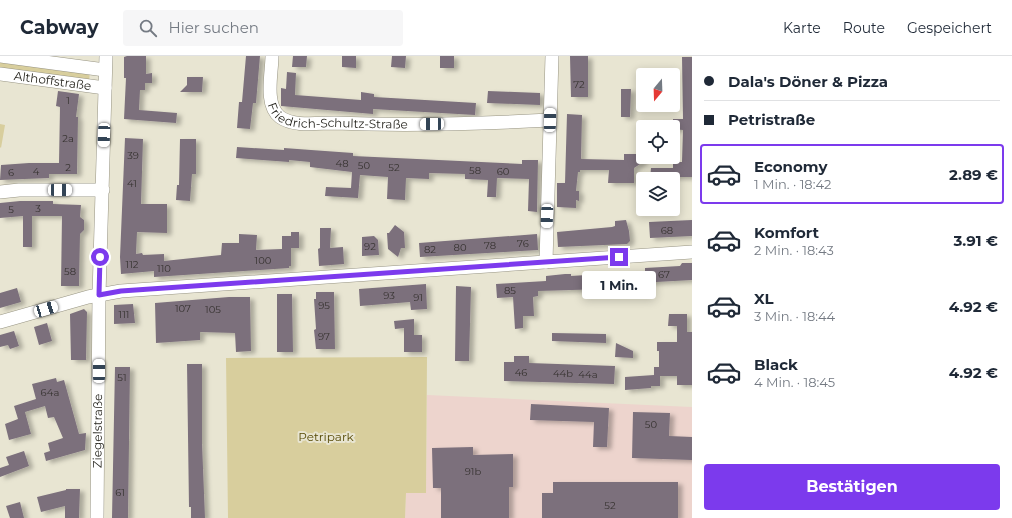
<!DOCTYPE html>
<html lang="de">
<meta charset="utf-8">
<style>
body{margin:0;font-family:Montserrat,sans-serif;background:#f6f6f7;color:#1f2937;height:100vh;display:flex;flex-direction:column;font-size:15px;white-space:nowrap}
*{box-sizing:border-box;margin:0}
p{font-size:13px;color:#747a83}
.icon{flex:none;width:22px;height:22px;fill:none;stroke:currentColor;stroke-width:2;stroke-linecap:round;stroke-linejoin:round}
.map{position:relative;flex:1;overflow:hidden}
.drawer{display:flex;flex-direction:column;background:#fff;width:320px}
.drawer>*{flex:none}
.banner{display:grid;align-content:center;height:88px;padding:0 12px;background:#fff}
.needle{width:26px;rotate:199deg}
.buttons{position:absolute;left:636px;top:12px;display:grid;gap:8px}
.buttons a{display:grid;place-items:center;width:44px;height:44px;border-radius:4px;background:#fff;box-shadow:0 2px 10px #0003;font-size:20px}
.end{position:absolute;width:18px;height:18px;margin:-9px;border:5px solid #7c3aed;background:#fff;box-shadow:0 0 0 2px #fff}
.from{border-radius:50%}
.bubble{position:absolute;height:28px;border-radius:4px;background:#fff;box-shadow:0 2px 10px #0003;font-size:13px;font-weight:700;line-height:28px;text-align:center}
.car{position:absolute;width:12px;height:24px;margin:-12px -6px;border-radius:5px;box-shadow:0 0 3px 1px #0007;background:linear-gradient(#fff 24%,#345 0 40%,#fff 0 76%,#345 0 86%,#fff 0)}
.banner b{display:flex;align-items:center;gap:14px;height:38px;font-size:15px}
.banner b+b{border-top:1px solid #e0e1e3}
.banner i{width:10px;height:10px;background:#1f2937}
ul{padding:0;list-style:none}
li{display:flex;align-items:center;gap:12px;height:60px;margin:0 8px 6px;padding:0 4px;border:2px solid transparent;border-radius:4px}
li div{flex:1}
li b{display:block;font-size:15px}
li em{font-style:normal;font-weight:700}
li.active{border-color:#7c3aed}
li>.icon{width:36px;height:36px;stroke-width:1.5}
.primary-button{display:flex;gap:8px;margin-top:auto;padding:8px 12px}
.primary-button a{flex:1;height:46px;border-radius:4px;background:#7c3aed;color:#fff;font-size:16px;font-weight:700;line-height:46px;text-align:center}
header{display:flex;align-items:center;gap:24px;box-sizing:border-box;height:56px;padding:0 20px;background:#fff;border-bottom:1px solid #e0e1e3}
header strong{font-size:19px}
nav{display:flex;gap:22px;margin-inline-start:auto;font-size:14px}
.search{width:280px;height:36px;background:#f6f6f7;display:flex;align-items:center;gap:10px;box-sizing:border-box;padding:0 14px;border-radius:4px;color:#747a83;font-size:15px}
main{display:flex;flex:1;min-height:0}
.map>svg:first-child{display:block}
.industrial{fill:#edd4cd}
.green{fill:#d8ce9d}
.building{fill:#7c707c;filter:url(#shadow)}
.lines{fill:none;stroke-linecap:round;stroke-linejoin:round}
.minor-casing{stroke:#979483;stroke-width:14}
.minor{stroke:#fff;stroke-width:13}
.route{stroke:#7c3aed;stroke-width:5}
.labels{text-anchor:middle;stroke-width:4;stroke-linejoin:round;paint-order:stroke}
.number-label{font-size:10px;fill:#373331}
.street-label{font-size:12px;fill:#201f18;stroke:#e8e5d2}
.park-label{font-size:12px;fill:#564a05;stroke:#e8e5d2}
</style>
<header>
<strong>Cabway</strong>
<div class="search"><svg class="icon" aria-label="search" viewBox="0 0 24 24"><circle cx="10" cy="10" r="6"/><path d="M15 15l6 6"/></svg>Hier suchen</div>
<nav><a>Karte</a><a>Route</a><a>Gespeichert</a></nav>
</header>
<main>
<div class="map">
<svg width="692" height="462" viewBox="0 0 692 462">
<defs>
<filter id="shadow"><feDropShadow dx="4.5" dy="2.5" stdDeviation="2" flood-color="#0004"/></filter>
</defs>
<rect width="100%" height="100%" fill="#e8e5d2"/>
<path class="industrial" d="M427,339L692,351V462H405L406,437L426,436Z"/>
<path class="green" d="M0,3L90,15L89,26L0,14Z
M0,68L5,69L1,92L0,91Z
M427,301L426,437H406L405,462H228L226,302Z"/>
<path class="building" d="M127,0H146V18L152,17V27H145V34H140L139,54L177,57L176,67L124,63L126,22H124V1Z
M246,0H260L256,47H253L250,73L237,72L239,46H242Z
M293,0H307L306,11H292Z
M342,0H356V12L342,11Z
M392,0H406L405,12L391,11Z
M440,0H454V12H440Z
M570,0H588V41H571Z
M682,1H692V121H660V123H650L651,112H673V106H682L683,74L673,73V63H683Z
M287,16L296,17L295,39L361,44V36L374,38V41L476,47L475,59L373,53V58L281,50V32L286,33Z
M187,21H203L202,36H180L187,29Z
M621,33H631L630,61H621Z
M58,35L79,38L76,61H78L77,118H49V122L0,124L1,109L29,107H59L60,51L56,50Z
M488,35L540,37V49L487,47Z
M567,58L582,59L581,103L624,104V98H643V106L634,112V127H608L609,114H580V116H578L576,135H579V145L576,144V152L557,151V127H565Z
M125,82L143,83L141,148H167V177L137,176L136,198L142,197L143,199L164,198V205L221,199L222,187H239V178L257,179L256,194L282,193V180H291V176H299V192H291V210H289V212L154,221V215L121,218L120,201Z
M180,83H196V118H192L190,145L176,144L177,129H179Z
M237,91L284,94V92L311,94L353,97V100L522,108V104H538L537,156L528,155L529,123L497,122L496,141H487L488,124L465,123V118L429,117V123L406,122L405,144L387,143L388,121L360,119L358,142L325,140L326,131L351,132L352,116L310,111V106L289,104V106L236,102Z
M20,145H53V148L81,149L80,161L84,164V174L80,178L79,230H61L62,160H32V191H23V160L0,162V147Z
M626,164L629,175L630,185L627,188L558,191L557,176L612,171L615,170V165Z
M692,164V180L650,182L649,166Z
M395,169L404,176L405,192H401L398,201L388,193L387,177H389Z
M320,172H331L330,192L343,191L344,208L319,210L318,193L320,192Z
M537,178L538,194L420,201L419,187Z
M374,180L378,184L379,199L362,200V181Z
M682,207H692V224L638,227V230L605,233L538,235V240L533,241L534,260H523V272L515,273L513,241L497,242L496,228L546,225V220L565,218H571V220L602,218L608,224L614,217L645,215V212L680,210Z
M426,228L427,253L411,254L410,246L360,250L359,233Z
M456,230L471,231L469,305H455Z
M17,232L21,246L0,252V237Z
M316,236H334L335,293H316L314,274L316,273L314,243H316Z
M277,238H292L293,296H277Z
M229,241H250L251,295L236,296L235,277L200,276V284L156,287L155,247Z
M133,248L135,267L114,268V249Z
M84,253L87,256L86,304H71L70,258Z
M669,258H687V276H692V329H677V320H660V330H651V332L625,334V321L654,319V311H659V295H657V286H677V270H668Z
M414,263V279H422V296H404V272L395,273L394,265Z
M47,267L52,285L39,289L34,271Z
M14,275L19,290L10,293L8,289L0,291V279Z
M552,277L606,278V287L552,285Z
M616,287L633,295V302L615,301Z
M514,300H529V307L615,310L614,328L504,325V306H514Z
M187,308H202V387L205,462H191V451H189Z
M115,311H130L128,462H112Z
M56,322L57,326L64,324L79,378L86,377L85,394L46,405L44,397L50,395L48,387L63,382L54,361L48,362L45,350L25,356L31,378L9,384L5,368L18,363L14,350L36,343L32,328Z
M531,348L609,352L607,391H593L594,366L530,364Z
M633,356L670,357L669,380L692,381V404L632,402Z
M473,391V399L513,398V431H509V462H441V432H433L432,392Z
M24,395L29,410L0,421V412L9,409L6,401Z
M553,426H678V462H542V437H553Z
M66,433H80L79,462H65V450L41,456L37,441L66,434Z
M20,446L24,462H10L6,450Z"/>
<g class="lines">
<g class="minor-casing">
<g id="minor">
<path d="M0,0L105,14"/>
<path id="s1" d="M272,0C272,17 264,49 280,61C293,71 318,67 334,67C406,70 478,68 550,64"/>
<path id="s2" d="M0,18L105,32"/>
<path d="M0,136L19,134H103"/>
<path d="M546,206L552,0"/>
<path d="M0,266L88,241L121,235L692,196"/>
<path id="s3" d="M97,462L99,239L106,0"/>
</g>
</g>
<use href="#minor" class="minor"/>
</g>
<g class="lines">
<path class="route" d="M100,201L99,239L121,235L619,201"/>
</g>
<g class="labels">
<g class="number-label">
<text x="579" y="32">72</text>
<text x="68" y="48">1</text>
<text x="68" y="86">2a</text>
<text x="133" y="103">39</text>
<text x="342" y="111">48</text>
<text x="364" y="113">50</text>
<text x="68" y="115">2</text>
<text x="394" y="115">52</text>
<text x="475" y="118">58</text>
<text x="36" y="119">4</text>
<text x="503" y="119">60</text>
<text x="11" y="120">6</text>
<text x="132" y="131">41</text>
<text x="38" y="156">3</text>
<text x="11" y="157">5</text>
<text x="667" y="178">68</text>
<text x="523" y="191">76</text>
<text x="490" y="193">78</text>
<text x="370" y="194">92</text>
<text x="460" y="195">80</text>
<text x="430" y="197">82</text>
<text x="263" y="208">100</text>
<text x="132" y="212">112</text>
<text x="164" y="216">110</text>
<text x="70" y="219">58</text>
<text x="664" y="222">67</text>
<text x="510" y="238">85</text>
<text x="389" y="243">93</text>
<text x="418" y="245">91</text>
<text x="324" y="253">95</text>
<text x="183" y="256">107</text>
<text x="213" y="257">105</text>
<text x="124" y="262">111</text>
<text x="324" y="284">97</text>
<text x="521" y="320">46</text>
<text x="563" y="321">44b</text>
<text x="588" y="322">44a</text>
<text x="122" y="325">51</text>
<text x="50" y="340">64a</text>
<text x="651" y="372">50</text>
<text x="473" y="419">91b</text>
<text x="120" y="440">61</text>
<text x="610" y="453">52</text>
</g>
<g class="street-label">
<text dy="4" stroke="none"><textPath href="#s2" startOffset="53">Althoffstraße</textPath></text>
<text dy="4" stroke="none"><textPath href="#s1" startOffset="120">Friedrich-Schultz-Straße</textPath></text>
<text dy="4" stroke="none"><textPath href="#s3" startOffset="87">Ziegelstraße</textPath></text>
</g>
<g class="park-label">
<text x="326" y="385">Petripark</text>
</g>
</g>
</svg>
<div class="buttons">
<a><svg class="needle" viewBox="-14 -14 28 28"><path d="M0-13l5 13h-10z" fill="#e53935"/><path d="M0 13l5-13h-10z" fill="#747a83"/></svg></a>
<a><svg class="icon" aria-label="locate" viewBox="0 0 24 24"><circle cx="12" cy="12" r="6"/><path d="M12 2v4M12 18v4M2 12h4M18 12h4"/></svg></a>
<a><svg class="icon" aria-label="layers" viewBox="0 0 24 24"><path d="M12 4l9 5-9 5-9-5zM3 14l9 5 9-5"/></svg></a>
</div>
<i class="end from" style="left:100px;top:201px"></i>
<i class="end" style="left:619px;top:201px"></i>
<div class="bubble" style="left:582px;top:215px;width:74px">1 Min.</div>
<i class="car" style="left:550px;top:64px;rotate:1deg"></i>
<i class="car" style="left:432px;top:68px;rotate:269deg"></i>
<i class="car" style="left:104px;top:79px;rotate:182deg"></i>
<i class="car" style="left:60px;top:134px;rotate:90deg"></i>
<i class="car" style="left:547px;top:160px;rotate:182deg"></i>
<i class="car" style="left:46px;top:253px;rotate:73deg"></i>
<i class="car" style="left:99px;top:315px;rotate:0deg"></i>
</div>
<section class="drawer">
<div class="banner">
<b><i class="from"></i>Dala's Döner &amp; Pizza</b>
<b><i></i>Petristraße</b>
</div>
<ul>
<li class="active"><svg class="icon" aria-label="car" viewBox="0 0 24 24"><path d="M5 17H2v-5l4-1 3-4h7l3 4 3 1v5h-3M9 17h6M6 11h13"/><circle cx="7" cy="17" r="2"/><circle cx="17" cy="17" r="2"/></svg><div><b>Economy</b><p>1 Min. · 18:42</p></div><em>2.89 €</em></li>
<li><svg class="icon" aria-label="car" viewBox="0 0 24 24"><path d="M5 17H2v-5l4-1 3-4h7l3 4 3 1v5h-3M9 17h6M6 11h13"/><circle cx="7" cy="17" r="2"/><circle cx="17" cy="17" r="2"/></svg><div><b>Komfort</b><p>2 Min. · 18:43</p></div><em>3.91 €</em></li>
<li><svg class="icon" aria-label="car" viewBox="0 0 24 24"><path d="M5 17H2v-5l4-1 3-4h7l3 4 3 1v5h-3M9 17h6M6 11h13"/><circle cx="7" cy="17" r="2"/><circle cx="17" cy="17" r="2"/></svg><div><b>XL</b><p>3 Min. · 18:44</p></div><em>4.92 €</em></li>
<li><svg class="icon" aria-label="car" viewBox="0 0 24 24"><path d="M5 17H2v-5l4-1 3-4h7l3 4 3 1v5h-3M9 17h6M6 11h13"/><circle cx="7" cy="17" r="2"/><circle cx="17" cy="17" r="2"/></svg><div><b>Black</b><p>4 Min. · 18:45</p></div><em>4.92 €</em></li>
</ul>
<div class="primary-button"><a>Bestätigen</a></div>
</section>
</main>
